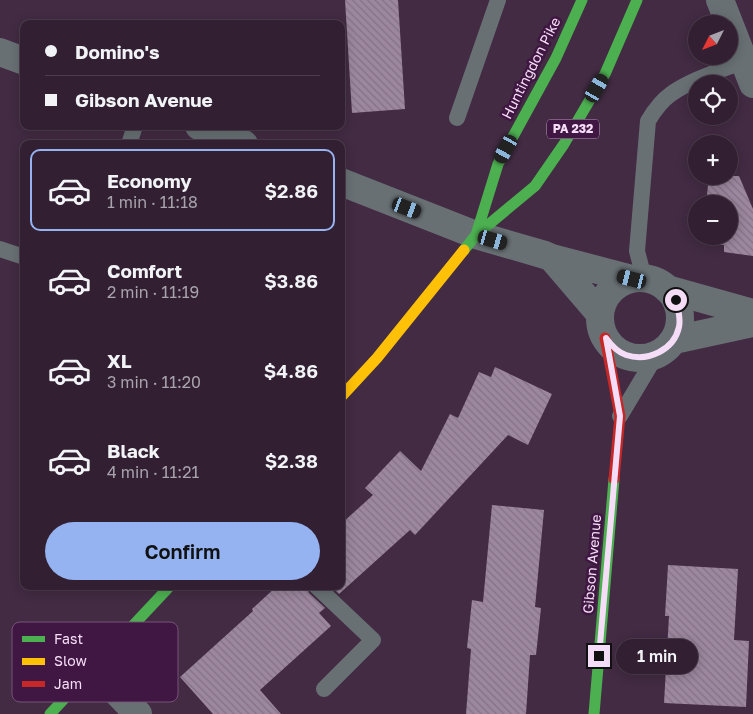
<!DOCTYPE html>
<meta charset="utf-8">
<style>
body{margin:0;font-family:"Golos Text",sans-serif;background:#3a283a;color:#f1f3f6;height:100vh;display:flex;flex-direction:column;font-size:19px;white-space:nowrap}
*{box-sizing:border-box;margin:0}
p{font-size:16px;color:#a8a3ac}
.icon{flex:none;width:28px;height:28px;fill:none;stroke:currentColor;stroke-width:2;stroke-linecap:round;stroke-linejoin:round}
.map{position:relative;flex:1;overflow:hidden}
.details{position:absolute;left:20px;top:140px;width:325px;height:450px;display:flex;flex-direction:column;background:#322032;border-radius:10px;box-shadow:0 2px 12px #0003,0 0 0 1px #4d3e4d}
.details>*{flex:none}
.banner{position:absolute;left:20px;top:20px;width:325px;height:110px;border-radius:10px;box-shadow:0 2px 12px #0003,0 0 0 1px #4d3e4d;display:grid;align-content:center;height:110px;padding:0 25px;background:#322032}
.needle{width:32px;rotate:228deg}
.controls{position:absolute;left:688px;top:15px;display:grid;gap:10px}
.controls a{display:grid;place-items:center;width:50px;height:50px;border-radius:50%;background:#322032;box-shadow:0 2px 12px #0003,0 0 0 1px #4d3e4d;font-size:25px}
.end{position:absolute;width:22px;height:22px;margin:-11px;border:6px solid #f6ddf7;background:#111;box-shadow:0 0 0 2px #111}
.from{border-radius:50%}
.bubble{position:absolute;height:35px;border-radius:18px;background:#322032;box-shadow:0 2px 12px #0003,0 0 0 1px #4d3e4d;font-size:16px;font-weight:600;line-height:35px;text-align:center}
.car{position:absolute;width:15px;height:30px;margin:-15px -8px;border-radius:6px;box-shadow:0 0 4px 1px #0007;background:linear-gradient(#222 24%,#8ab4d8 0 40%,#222 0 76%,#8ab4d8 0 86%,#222 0)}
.banner b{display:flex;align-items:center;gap:18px;height:48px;font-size:19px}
.banner b+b{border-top:1px solid #4d3e4d}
.banner i{width:12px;height:12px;background:#f1f3f6}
ul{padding:9px 0 0;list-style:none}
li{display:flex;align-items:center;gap:15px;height:82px;margin:0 10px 8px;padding:0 15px;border:2px solid transparent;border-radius:10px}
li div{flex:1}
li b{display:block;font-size:19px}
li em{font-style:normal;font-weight:600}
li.on{border-color:#95b2f1}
li>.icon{width:45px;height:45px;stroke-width:1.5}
.action{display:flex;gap:10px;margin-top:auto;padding:10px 25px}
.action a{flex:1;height:58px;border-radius:30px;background:#95b2f1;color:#111;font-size:20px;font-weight:600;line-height:58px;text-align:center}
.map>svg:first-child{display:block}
.building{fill:url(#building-back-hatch)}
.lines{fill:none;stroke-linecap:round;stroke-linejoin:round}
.lane{stroke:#687074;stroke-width:16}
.street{stroke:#687074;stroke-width:28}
.fast{stroke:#4caf50;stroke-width:11}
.slow{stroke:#ffc107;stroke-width:11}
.jam{stroke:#c62828;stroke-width:11}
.route{stroke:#f6ddf7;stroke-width:6}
.labels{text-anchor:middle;stroke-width:5;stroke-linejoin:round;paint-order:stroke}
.shield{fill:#3f1742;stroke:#bfa2c1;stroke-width:1}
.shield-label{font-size:12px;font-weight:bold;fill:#f6ddf7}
.street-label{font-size:14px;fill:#f6ddf7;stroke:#3f1742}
.key{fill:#3f1742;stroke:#765278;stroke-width:1}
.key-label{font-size:14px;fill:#f6ddf7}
</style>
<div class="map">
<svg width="753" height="714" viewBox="0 0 753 714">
<defs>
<pattern id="building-back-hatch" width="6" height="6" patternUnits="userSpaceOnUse" patternTransform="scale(1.25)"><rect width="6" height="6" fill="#9c879e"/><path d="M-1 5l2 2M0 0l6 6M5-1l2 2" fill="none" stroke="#837285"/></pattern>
</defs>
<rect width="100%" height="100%" fill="#422b43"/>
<path class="building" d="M345,0H398L405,109L352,113Z
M709,176H739L753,209V256L724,252V245L701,242L702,236H729V204H706Z
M495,367L552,394L528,445L508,435L415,535L410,530L339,594L331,586H341V524L373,495L365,488L400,451L421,471L450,414L458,418L479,372L491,377Z
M492,505L544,510L535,607L541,608L536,655H530L526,714H466L471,649L467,648L472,600L483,602Z
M668,565L738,569L734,640L749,641L746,707L664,703L669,616H665Z
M277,586H306L309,593L325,608L319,613L331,626L260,690L281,714H213L180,677L253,611L252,609Z"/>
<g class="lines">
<path class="lane" d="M457,118L498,0
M129,144L135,126
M0,249L24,257
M644,278L637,251L648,121C654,111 661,101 671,94C690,80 722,70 744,61
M620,416L657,354
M316,586L373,640L324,689"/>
<path class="street" d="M720,0L753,84
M0,52L24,61
M199,126L244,144
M341,182L476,235L545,255L552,258L632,279
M552,258L600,314
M600 318a40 40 0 1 1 80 0a40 40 0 1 1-80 0Z
M667,289L753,313
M674,340L753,323
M94,668L138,714"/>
<path class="fast" d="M476,235L498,164L556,58L582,0
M464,250L476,235L535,186L564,144L605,74L637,0
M50,714L170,586
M594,714L614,479"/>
<path class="slow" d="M341,397L377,358L464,250"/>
<path class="jam" d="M605,338L620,416L614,479"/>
</g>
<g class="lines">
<path class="route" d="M599,656L620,416L606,338C611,345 617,352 626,355C648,362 674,350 679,327C681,318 678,309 676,300"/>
</g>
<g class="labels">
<rect class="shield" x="547" y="119.5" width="52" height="19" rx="4"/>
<g class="shield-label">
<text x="573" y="133">PA 232</text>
</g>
<g class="street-label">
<text transform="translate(531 68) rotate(-63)" y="5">Huntingdon Pike</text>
<text transform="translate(592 564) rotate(-85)" y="5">Gibson Avenue</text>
</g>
</g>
<rect x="12" y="622" width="166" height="80" rx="8" class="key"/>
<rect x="22" y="636" width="23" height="6" fill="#4caf50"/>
<rect x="22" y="658" width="23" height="7" fill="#ffc107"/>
<rect x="22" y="681" width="23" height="6" fill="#c62828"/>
<g class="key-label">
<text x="54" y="644">Fast</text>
<text x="54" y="666">Slow</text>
<text x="54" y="689">Jam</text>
</g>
</svg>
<div class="controls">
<a><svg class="needle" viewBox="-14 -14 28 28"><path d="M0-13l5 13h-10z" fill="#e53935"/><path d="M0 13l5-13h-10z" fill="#a8a3ac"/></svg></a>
<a><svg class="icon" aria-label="locate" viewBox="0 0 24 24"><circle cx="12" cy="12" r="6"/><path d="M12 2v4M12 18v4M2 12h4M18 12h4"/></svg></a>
<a>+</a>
<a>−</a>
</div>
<i class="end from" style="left:676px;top:300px"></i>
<i class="end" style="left:599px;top:656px"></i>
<div class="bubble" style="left:616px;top:639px;width:82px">1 min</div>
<i class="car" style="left:597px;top:88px;rotate:30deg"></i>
<i class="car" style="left:506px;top:149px;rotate:209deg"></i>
<i class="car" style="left:407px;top:208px;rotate:111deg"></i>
<i class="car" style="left:493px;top:240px;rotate:106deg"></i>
<i class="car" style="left:632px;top:279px;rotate:284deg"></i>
<div class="banner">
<b><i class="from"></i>Domino's</b>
<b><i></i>Gibson Avenue</b>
</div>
<section class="details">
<ul>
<li class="on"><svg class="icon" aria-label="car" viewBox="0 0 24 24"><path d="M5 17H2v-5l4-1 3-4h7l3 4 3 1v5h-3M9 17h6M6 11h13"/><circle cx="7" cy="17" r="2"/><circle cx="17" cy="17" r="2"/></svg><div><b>Economy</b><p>1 min · 11:18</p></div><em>$2.86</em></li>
<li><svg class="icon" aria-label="car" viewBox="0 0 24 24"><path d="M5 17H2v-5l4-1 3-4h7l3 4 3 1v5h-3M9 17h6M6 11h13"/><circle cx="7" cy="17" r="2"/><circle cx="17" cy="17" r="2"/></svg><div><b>Comfort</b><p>2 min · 11:19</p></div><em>$3.86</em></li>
<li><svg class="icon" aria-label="car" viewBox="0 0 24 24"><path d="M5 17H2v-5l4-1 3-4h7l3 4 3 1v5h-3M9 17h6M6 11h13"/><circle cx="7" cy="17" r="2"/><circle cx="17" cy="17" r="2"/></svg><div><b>XL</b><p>3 min · 11:20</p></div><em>$4.86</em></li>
<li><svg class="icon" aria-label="car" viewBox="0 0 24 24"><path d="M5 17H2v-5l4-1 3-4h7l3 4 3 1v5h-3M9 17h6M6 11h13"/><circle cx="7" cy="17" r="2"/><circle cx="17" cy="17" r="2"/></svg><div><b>Black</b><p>4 min · 11:21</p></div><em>$2.38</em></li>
</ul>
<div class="action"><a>Confirm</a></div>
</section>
</div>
